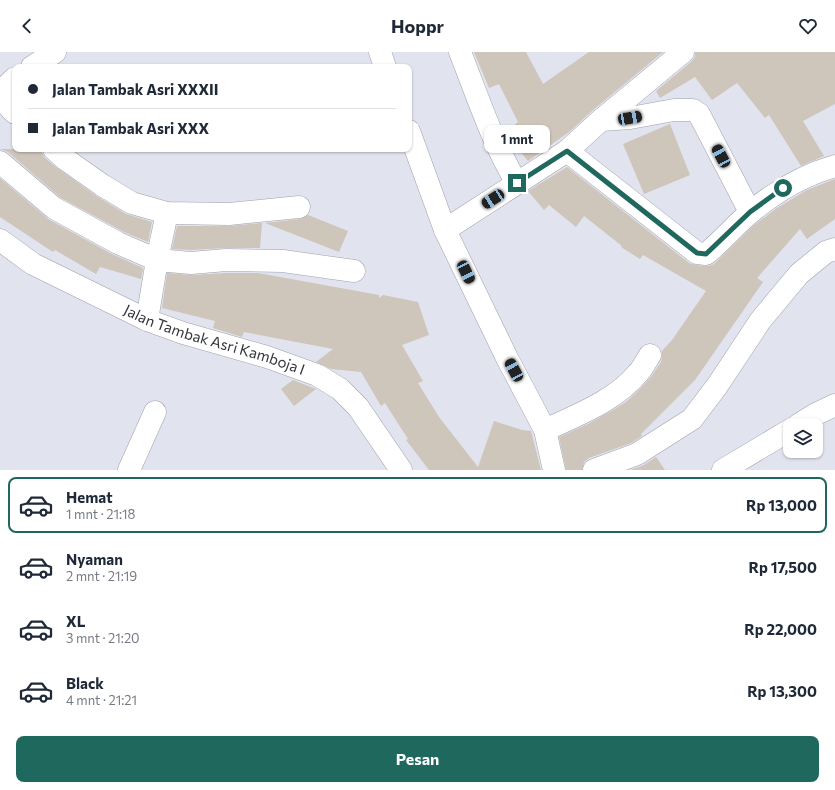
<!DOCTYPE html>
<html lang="id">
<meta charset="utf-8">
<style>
body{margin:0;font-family:Commissioner,sans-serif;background:#f6f6f7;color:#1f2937;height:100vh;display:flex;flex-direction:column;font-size:15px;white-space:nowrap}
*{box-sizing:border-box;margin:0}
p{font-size:13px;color:#747a83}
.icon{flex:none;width:22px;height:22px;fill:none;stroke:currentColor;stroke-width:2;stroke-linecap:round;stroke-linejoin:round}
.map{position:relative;height:418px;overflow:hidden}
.details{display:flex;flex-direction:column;background:#fff;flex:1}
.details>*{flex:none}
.top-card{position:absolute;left:12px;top:12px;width:400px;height:88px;border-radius:8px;box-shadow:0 1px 3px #0004;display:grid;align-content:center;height:88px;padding:0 16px;background:#fff}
.controls{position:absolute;left:783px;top:366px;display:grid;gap:8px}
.controls a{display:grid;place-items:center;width:40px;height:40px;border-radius:8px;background:#fff;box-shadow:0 1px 3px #0004;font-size:20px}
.end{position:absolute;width:18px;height:18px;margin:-9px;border:5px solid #1f685e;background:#fff;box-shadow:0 0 0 2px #fff}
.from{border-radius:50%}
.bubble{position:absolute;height:28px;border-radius:8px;background:#fff;box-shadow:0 1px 3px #0004;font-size:13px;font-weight:700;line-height:28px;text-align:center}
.car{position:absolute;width:12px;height:24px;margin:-12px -6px;border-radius:5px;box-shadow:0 0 3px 1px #0007;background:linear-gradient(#222 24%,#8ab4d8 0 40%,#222 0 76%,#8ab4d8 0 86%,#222 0)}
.top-card b{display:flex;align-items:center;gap:14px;height:38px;font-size:15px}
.top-card b+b{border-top:1px solid #e0e1e3}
.top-card i{width:10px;height:10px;background:#1f2937}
ul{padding:7px 0 0;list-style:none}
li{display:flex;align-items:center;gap:12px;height:56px;margin:0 8px 6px;padding:0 8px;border:2px solid transparent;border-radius:8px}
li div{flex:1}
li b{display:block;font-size:15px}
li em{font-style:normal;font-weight:700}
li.active{border-color:#1f685e}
li>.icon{width:36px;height:36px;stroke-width:1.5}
.primary-button{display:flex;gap:8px;margin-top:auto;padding:8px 16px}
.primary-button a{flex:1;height:46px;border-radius:8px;background:#1f685e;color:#fff;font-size:16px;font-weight:700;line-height:46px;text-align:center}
header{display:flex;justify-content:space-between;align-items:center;height:52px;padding:0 16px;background:#fff;font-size:18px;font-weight:700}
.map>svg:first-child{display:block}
.building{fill:#cec5bb}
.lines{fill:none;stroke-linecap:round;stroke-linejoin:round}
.minor-casing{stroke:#9fa1ac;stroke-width:23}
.minor{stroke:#fff;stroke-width:22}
.route{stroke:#1f685e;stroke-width:5}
.labels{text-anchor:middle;stroke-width:3.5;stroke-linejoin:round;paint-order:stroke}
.street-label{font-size:15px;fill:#35363b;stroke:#e1e3ef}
</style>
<header><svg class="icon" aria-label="back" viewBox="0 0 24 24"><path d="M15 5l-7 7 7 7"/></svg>Hoppr<svg class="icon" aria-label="heart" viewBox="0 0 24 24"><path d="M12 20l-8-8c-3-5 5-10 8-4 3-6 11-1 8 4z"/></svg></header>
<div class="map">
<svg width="835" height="418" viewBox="0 0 835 418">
<rect width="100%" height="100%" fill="#e1e3ef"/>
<path class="building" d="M474,0H526L543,32L589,0H663L593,58L569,80L528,109L505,81L518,70L499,32L489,36Z
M695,0H835V52L803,69L824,104L801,114L769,63L765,66L737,31L712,48L695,25L660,46L656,39L691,10L695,5Z
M670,72L690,123L644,142L623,92Z
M0,97H42V101L45,106L57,116L95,143L126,162L152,170L148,190L124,180L61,146L8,100Z
M567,115L689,211L696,213L705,214H709L714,212L753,174L777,156L807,138L835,127V167L807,187L800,177L757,226L763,230L695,328L641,382L642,384L631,391L589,406L584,410L582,418H566L559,385L588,372L613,358L626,350L638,339L651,325L661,310L662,304V299L672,288L706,239L643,203L640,207L621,195L622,194L584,164L576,175L549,153L544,158L528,139Z
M0,126L48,167L112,202L143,216L141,227L100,215L96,222L55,198L53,200L0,165Z
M308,163L348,179L339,200L265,171L300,167Z
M262,171L260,196H226L191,198L172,197L177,174H229Z
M167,221L192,223L226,221H258L379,243V246L383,243L418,250L429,283L402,293L423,329L418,331L439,365L478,415L494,369L522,378L531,379L541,418H429L406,388L408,387L385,351L381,354L361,320L331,317L316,310L333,297L244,280L242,285L213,276L215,269L162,256Z
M293,328L316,337L294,354L281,337Z
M656,405L665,418H630L644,413Z"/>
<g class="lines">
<g class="minor-casing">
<g id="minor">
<path d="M380,0L385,15"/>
<path d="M460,0C477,43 493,92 517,131"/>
<path d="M32,15L55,0"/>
<path d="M15,26C0,38 0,48 15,61"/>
<path d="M601,68L630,66L674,58H693L699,62L750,160"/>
<path d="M409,79L445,178L507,306L545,378L554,418"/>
<path d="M54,97L65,107L102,133L132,151L167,161L229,162L299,155"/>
<path d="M567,99L697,201L706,202C722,189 735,173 751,160C776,139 804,123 835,114"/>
<path d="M0,110L54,156L118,191L157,208L191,211L226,208L283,209L354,219"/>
<path d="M445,178L567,99L601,68L683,0"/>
<path id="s1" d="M0,188L33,212L147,268L183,281L267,305L317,323L340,337L358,355L401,418"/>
<path d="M147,268L157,208L167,161"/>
<path d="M798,373L814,363L835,353"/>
<path d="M545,378C577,363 615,349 638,321C643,316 646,309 650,303"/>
<path d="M129,418L155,360"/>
<path d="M594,418L637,402L692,367L717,334L760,269L799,222L826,200L835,197"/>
<path d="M723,418L790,378"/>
</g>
</g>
<use href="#minor" class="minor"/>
</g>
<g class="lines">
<path class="route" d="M517,131L567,99L697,201L706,202L750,160L783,136"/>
</g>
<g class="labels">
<g class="street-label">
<text dy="5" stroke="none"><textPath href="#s1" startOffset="238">Jalan Tambak Asri Kamboja I</textPath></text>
</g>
</g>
</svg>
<div class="controls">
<a><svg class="icon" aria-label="layers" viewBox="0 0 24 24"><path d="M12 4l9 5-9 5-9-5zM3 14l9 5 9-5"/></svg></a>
</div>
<i class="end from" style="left:783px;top:136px"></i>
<i class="end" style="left:517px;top:131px"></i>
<div class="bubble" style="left:484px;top:73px;width:66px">1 mnt</div>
<i class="car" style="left:630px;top:66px;rotate:80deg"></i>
<i class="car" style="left:721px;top:104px;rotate:332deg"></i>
<i class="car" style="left:493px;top:147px;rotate:237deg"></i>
<i class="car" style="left:466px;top:220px;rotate:154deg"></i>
<i class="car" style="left:514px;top:318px;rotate:332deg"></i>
<div class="top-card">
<b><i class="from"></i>Jalan Tambak Asri XXXII</b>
<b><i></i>Jalan Tambak Asri XXX</b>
</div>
</div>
<section class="details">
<ul>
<li class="active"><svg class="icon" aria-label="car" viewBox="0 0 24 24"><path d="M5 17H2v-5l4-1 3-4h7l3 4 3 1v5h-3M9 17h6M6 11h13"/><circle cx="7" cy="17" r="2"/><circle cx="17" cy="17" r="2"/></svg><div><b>Hemat</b><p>1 mnt · 21:18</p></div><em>Rp 13,000</em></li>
<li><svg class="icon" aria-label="car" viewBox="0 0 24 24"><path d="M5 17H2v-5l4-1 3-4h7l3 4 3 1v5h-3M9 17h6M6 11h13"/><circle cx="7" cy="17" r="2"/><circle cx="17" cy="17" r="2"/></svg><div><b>Nyaman</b><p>2 mnt · 21:19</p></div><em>Rp 17,500</em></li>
<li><svg class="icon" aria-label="car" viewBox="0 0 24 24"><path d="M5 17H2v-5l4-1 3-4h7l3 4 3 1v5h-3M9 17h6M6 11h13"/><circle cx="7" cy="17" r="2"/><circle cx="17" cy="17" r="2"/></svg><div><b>XL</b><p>3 mnt · 21:20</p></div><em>Rp 22,000</em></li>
<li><svg class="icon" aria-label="car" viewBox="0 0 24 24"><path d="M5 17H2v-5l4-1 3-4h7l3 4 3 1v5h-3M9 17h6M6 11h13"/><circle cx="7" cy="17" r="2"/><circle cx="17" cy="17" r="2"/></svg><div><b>Black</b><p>4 mnt · 21:21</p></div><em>Rp 13,300</em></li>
</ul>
<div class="primary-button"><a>Pesan</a></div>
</section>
